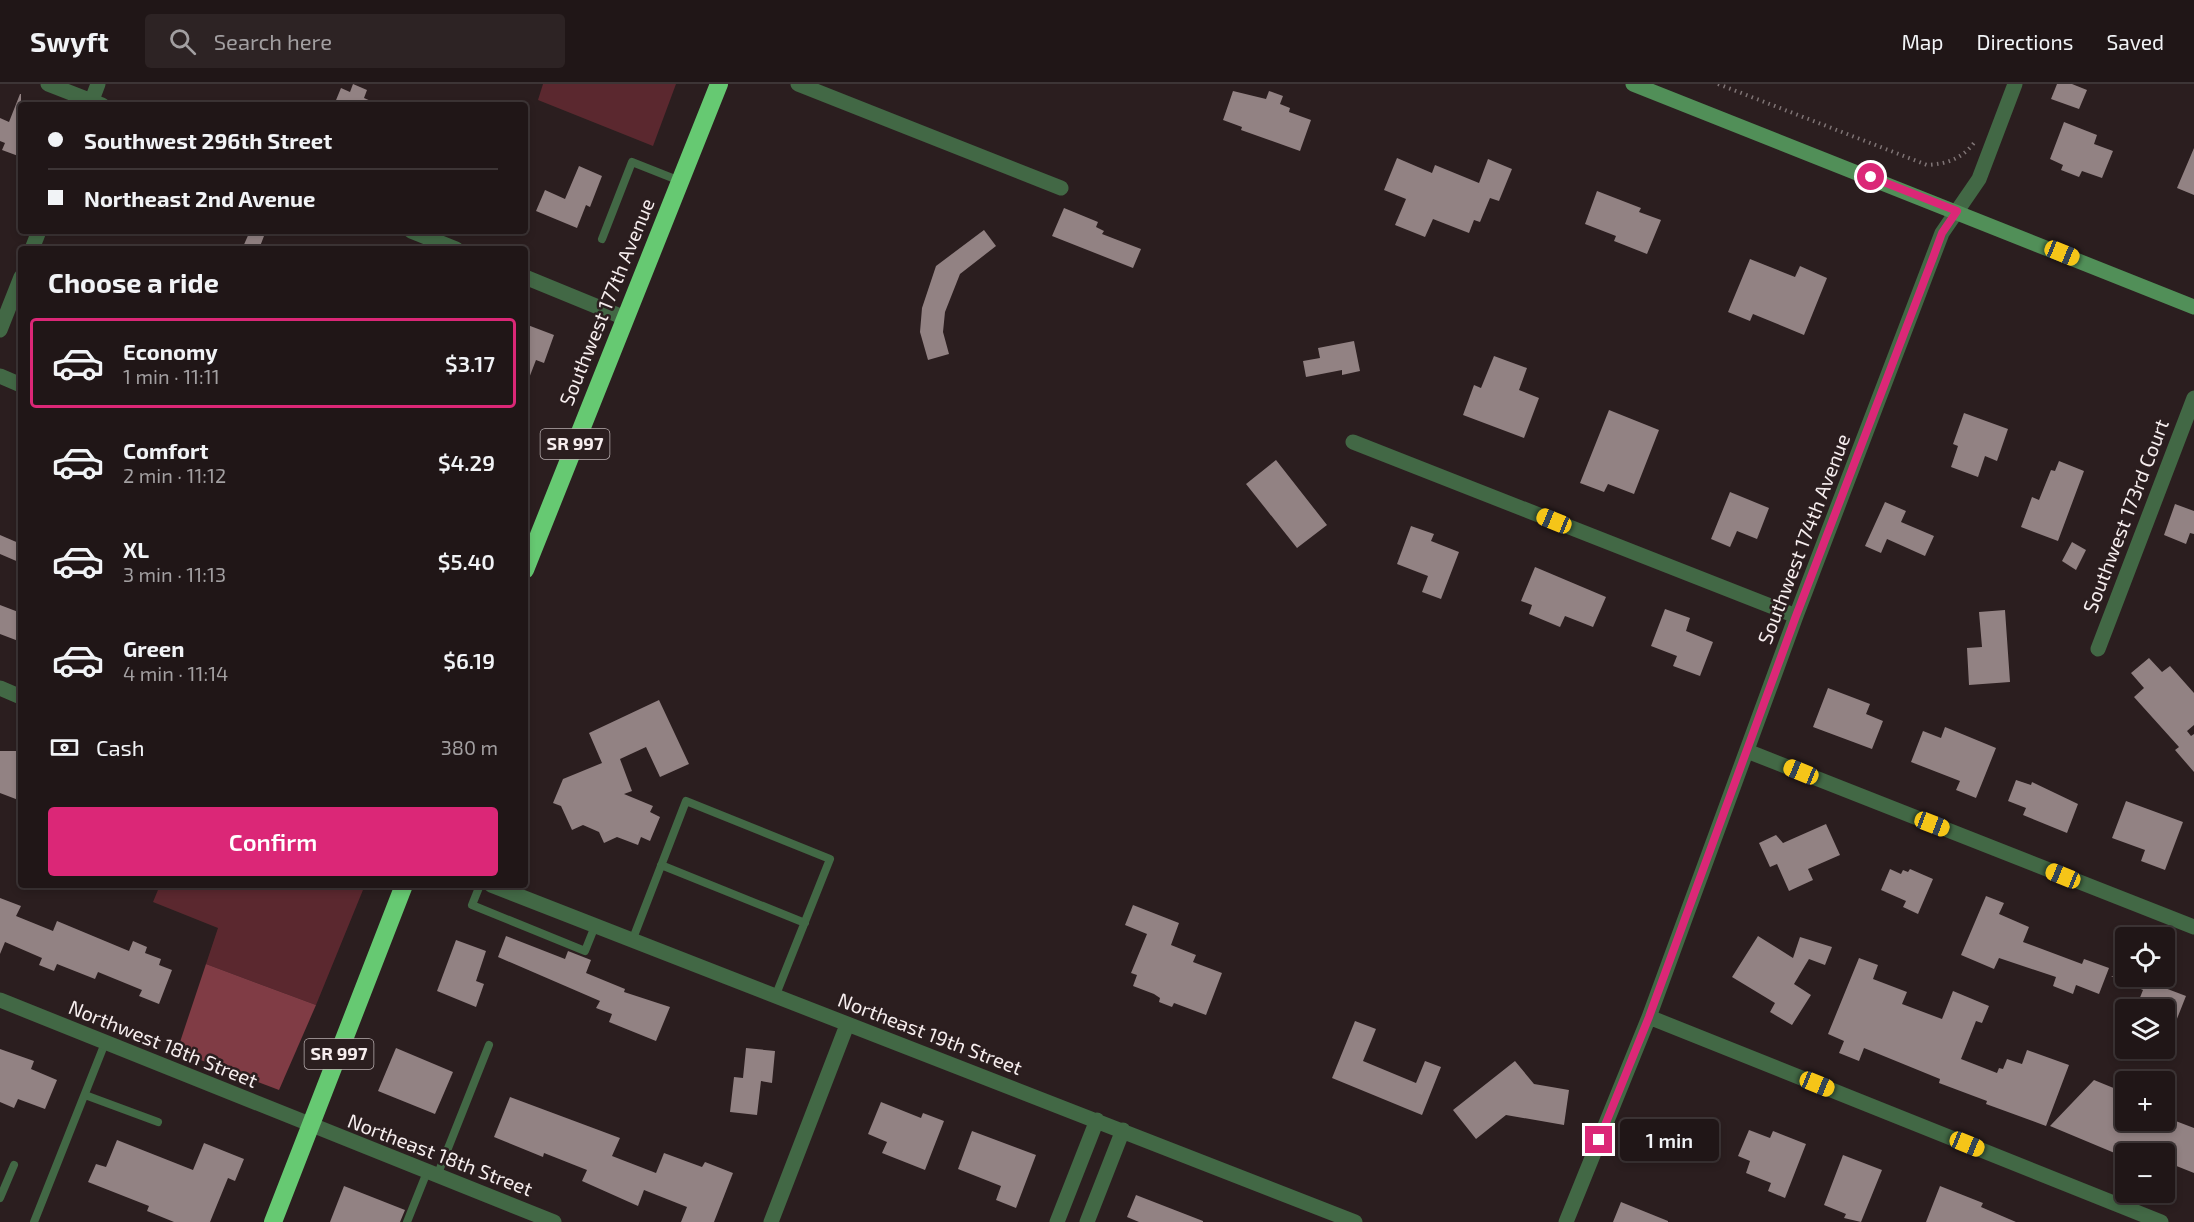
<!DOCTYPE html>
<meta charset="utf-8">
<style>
body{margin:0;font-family:"Exo 2",sans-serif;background:#2d2324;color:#f1f3f6;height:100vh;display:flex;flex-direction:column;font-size:22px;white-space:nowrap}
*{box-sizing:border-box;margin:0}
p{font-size:20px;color:#a29fa1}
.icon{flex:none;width:33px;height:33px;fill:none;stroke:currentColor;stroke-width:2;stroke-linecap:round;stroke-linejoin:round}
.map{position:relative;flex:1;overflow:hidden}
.sheet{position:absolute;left:18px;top:162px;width:510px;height:642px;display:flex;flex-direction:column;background:#201617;border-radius:6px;box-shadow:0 3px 9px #0003,0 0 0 2px #3d3536}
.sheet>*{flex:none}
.hud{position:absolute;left:18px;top:18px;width:510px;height:132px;border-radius:6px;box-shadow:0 3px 9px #0003,0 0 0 2px #3d3536;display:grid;align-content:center;height:132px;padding:0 30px;background:#201617}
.buttons{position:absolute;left:2115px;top:843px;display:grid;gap:12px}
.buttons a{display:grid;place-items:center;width:60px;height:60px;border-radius:6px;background:#201617;box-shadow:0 3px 9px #0003,0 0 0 2px #3d3536;font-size:30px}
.end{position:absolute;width:27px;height:27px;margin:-14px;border:8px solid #db2777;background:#fff;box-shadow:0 0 0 3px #fff}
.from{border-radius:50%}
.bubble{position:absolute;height:42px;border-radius:6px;background:#201617;box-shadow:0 3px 9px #0003,0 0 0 2px #3d3536;font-size:20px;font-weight:600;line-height:42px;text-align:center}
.car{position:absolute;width:18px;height:36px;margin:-18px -9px;border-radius:8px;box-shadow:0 0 4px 2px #0007;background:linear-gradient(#f5c518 24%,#345 0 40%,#f5c518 0 76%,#345 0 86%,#f5c518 0)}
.hud b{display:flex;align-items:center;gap:21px;height:57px;font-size:22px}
.hud b+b{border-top:2px solid #3d3536}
.hud i{width:15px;height:15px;background:#f1f3f6}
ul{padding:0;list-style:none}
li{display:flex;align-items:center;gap:18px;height:90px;margin:0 12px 9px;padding:0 18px;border:3px solid transparent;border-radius:6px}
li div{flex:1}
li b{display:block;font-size:22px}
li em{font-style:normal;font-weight:600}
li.current{border-color:#db2777}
li>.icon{width:54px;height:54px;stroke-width:1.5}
h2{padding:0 30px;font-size:27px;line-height:72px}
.pay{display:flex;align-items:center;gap:15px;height:66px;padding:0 30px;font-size:22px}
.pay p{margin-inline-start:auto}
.primary-button{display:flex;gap:12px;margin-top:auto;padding:12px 30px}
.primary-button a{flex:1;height:69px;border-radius:6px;background:#db2777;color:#fff;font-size:24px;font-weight:600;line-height:69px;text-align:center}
header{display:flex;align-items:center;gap:36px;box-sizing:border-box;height:84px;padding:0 30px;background:#201617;border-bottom:2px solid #3d3536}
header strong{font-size:28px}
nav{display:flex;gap:33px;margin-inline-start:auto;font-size:21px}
.search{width:420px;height:54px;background:#2d2324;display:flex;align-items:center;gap:15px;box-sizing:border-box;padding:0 21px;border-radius:6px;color:#a29fa1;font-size:22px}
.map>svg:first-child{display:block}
.green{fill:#5b282f}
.forest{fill:#803c45}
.building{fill:#928283}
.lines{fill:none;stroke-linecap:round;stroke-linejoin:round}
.path{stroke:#7f7475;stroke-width:4;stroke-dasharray:1.5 4.5;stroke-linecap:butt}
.lane{stroke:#426845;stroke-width:8}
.street{stroke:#426845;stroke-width:15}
.secondary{stroke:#518f58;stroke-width:15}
.highway{stroke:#66c972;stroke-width:18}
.route{stroke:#db2777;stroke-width:8}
.labels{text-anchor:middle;stroke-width:5;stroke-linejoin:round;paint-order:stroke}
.shield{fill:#2b1e1f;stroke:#b9afb0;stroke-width:1.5}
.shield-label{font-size:18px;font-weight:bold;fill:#f6edee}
.street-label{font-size:20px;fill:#f6edee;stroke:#2b1e1f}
</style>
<header>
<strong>Swyft</strong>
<div class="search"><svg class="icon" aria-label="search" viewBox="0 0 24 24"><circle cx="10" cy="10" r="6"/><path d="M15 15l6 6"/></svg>Search here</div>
<nav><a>Map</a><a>Directions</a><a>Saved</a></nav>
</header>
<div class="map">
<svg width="2194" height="1138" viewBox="0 0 2194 1138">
<rect width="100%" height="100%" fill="#2b1e1f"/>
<path class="green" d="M543,0H676L653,62L538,16Z
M160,801H365L316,921L206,880L218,844L153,818Z"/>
<path class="forest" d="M206,880L316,921L279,1006L177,967Z"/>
<path class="building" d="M353,0L367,6L364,14L380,21H334L341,4L350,8Z
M2057,0H2072L2087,6L2079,25L2051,15Z
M1233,7L1266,15L1269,7L1283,12L1280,20L1290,24L1289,28L1311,36L1300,67L1241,46L1242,43L1223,36Z
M20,10H21V73L2,66L5,59L0,57V34L9,38Z
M2064,38L2097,51L2094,60L2113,67L2102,94L2082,87L2079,93L2061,86L2063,81L2050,75Z
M2194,64V111L2177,104Z
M1397,74L1432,89L1435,81L1479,99L1488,75L1512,85L1499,117L1490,114L1480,138L1474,136L1469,149L1433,135L1425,153L1395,141L1406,115L1384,106Z
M579,82L602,92L590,123L586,121L577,144L536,127L545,106L565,115Z
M1597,107L1641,124L1639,128L1661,136L1647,170L1614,157L1616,152L1585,140Z
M1064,124L1098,138L1096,143L1104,147L1102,150L1141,165L1133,184L1052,152Z
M984,146L996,162L960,190L945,228L943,248L949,270L928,276L920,248L922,224L936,182Z
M250,147L264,152L259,165H242Z
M1750,175L1795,193L1800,182L1827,194L1804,251L1753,230L1750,237L1728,228Z
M525,240L554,251L544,279L536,276L526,302Z
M1354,257L1360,287L1342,291V286L1306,293L1303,277L1320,274L1318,264Z
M1494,272L1527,284L1519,306L1539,314L1524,354L1463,331L1474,301L1481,304Z
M1609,326L1659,346L1634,410L1608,400L1604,408L1580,399Z
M1964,329L2008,345L1997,377L1985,372L1978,393L1951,383L1958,362L1953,360Z
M1276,376L1327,441L1297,464L1246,400Z
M2059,377L2084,387L2058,457L2021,443L2032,413L2039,416L2051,386L2055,387Z
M1730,408L1769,424L1757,455L1737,447L1730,463L1711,455Z
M1885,418L1906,427L1901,438L1934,452L1925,472L1887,455L1881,469L1865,462Z
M2175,420L2194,427V450L2190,449L2186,460L2164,451Z
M1411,442L1434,450L1431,457L1459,468L1441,515L1422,508L1428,492L1397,480Z
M0,451L21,460V479L0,470Z
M2072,458L2086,466L2076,486L2062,477Z
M1535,483L1606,513L1593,543L1565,532L1560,543L1529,530L1532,521L1521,517Z
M0,521L21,529V558L0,550Z
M1665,525L1690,534L1686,547L1713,558L1700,592L1673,582L1677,572L1651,562Z
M2005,526L2010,598L1969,601L1967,564L1982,563L1979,528Z
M2149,574L2162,588L2170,582L2194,609V641L2187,647L2191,652L2194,650V688L2175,666L2179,663L2134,613L2144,604L2131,589Z
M1828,604L1870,620L1866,630L1883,637L1872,665L1813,643Z
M659,616L689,680L660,693L646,663L620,675L632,707L624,710L653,722L650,728L660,733L650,757L641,753L638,761L617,753L604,759L599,748L583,741L572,746L561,722L553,719L563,695L602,679L589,649Z
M1945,643L1996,664L1976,714L1956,706L1960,697L1911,678L1923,647L1941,654Z
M0,667H21V717L0,709Z
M2016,696L2031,701L2032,698L2078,720L2067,749L2023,731L2026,724L2008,717Z
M2126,717L2183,738L2165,786L2141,777L2145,766L2112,754Z
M1826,740L1840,771L1808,785L1813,796L1789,807L1777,780L1770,783L1759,759L1776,751L1783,759Z
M1890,785L1901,790L1903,786L1908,788L1910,785L1933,795L1918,830L1903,823L1906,817L1881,806Z
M1986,812L2004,819L1999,830L2029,843L2023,858L2082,880L2084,875L2109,884L2099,910L2076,901L2073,910L2053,902L2056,893L1999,874L1994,885L1961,871Z
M0,814L21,822L16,832L53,847L57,837L129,867L133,857L147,863L145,869L161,875L159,881L172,886L159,920L139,912L142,906L98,888L95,895L57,880L54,887L39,881L42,874L5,858L0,870Z
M1133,821L1179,839L1171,861L1196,871L1193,878L1222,889L1206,931L1174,919L1172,923L1159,918L1160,914L1154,910L1133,902L1137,891L1131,889L1147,850L1125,841Z
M506,852L565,875L568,867L591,876L586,889L625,905L624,908L670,923L656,957L609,938L612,930L596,924L600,917L498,873Z
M1758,852L1793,874L1800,853L1832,863L1825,881L1809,875L1794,900L1811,911L1792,941L1770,928L1775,919L1732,893Z
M456,856L486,867L476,897L484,900L476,923L437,907Z
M1859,874L1878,881L1873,895L1907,908L1902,920L1942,935L1953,907L1989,922L1982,939L1976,937L1961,975L1997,989L1999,984L2003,985L2007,975L2022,980L2027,966L2069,981L2046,1042L1986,1020L1987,1017L1939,999L1940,995L1864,964L1859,977L1839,969L1844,957L1828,950Z
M2111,892H2160L2157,901L2186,912L2165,965L2164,926H2135L2143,906Z
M1355,937L1376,945L1363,977L1416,999L1425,977L1441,983L1422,1031L1332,994Z
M396,964L453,988L435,1030L378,1007Z
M746,964L775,967L772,999L761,997L757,1031L730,1028L734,993L743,994Z
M0,965L34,977L31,985L57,996L45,1025L18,1015L14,1024L0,1018Z
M1515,977L1534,1000L1569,1006L1564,1041L1506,1031L1476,1055L1453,1026Z
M2094,996L2116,1005L2113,1012L2126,1017V1036H2173L2194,1044V1089L2164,1077V1070H2117L2050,1042Z
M510,1013L620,1054L612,1072L656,1089L664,1069L702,1083L705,1078L733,1089L714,1138H681L687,1123L644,1106L638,1122L582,1097L587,1086L544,1069L543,1073L494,1053Z
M881,1018L921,1034L923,1029L944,1037L925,1086L882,1069L887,1058L868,1050Z
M1749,1046L1770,1054L1773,1047L1806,1060L1785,1114L1768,1107L1771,1099L1746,1089L1750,1077L1738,1072Z
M972,1047L1036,1071L1016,1124L996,1116L1001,1102L958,1085Z
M117,1056L193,1086L204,1059L244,1075L235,1097L228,1094L210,1138H174L147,1127L149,1122L88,1098L96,1080L106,1083Z
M1843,1071L1882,1086L1861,1138L1844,1134L1846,1130L1824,1121Z
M344,1102L405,1126L400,1138H330Z
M1940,1102L1983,1119L1981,1123L2016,1138H1926Z
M1136,1111L1203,1137V1138H1139L1127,1133Z
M1621,1118L1668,1137V1138H1613Z"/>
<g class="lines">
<path class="path" d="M1718,0L1927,81C1947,80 1961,75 1974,59"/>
<path class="lane" d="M602,155L632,78L680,97
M661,781L805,839
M480,801L472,821L585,867L595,842
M632,857L686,717L830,775L775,913
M85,1011L158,1038
M437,1092L489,961
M0,1114L14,1081
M34,1138L105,959
M407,1138L427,1088"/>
<path class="street" d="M48,0L102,21
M798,0L1061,104
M90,21L98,0
M411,147L456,165
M32,165L39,147
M525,193L625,234
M0,246L21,193
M0,292L21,301
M1353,358L1796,532
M2098,565L2194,314
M0,604L21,613
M1747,667L2194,843
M491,801L1355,1138
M0,916L554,1138
M1649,933L2161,1138
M771,1138L847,941
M1057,1138L1097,1036
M1087,1138L1123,1046
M1566,1138L1649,933L1796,532L1942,149L1979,95L2015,0"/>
<path class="secondary" d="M1633,0L2194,223"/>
<path class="highway" d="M525,486L719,0
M273,1138L404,801"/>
</g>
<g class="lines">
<path class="route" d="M1599,1056L1649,933L1796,532L1934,171L1942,149L1957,127L1871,93"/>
</g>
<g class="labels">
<g class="shield">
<rect x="540.5" y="345" width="69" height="30" rx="4.5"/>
<rect x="304.5" y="955" width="69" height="30" rx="4.5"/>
</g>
<g class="shield-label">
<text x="575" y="366">SR 997</text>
<text x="339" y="976">SR 997</text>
</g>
<g class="street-label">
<text transform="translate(607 218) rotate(-68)" y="7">Southwest 177th Avenue</text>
<text transform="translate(2126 432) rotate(-69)" y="7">Southwest 173rd Court</text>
<text transform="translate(1804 455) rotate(-69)" y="7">Southwest 174th Avenue</text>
<text transform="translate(930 950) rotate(21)" y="7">Northeast 19th Street</text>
<text transform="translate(163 960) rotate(22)" y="7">Northwest 18th Street</text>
<text transform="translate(440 1071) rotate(21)" y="7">Northeast 18th Street</text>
</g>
</g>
</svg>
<div class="buttons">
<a><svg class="icon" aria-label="locate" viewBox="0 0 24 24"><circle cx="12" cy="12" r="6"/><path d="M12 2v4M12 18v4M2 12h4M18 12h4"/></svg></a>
<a><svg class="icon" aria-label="layers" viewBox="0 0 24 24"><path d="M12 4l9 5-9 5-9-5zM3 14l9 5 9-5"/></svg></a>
<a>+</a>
<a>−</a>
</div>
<i class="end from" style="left:1871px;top:93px"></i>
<i class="end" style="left:1599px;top:1056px"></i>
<div class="bubble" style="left:1620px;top:1035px;width:99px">1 min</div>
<i class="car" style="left:2062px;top:169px;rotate:112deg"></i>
<i class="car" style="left:1554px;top:437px;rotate:292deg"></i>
<i class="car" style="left:1801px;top:688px;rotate:292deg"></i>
<i class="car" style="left:1932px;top:740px;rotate:111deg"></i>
<i class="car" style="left:2063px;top:792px;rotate:292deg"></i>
<i class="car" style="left:1817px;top:1000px;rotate:112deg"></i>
<i class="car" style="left:1967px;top:1060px;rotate:112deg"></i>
<div class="hud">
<b><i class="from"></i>Southwest 296th Street</b>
<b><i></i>Northeast 2nd Avenue</b>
</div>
<section class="sheet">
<h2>Choose a ride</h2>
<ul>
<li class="current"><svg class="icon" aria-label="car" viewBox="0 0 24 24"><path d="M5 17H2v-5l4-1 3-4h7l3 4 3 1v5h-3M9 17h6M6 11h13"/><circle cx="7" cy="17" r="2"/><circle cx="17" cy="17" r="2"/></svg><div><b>Economy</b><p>1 min · 11:11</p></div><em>$3.17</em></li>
<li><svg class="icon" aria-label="car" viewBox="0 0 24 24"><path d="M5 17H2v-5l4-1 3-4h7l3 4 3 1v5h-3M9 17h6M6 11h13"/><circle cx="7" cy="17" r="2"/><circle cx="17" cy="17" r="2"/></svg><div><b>Comfort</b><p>2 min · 11:12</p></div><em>$4.29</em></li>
<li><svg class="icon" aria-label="car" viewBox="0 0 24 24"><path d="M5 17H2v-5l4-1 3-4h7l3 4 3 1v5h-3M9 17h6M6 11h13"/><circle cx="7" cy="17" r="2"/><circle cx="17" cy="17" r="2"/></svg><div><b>XL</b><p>3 min · 11:13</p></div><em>$5.40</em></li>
<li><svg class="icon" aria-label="car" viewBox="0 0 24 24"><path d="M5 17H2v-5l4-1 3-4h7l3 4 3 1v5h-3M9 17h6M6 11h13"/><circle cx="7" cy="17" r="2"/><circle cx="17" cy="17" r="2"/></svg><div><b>Green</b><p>4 min · 11:14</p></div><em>$6.19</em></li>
</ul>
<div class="pay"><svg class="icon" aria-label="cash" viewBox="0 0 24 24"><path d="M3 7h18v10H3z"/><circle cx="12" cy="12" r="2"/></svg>Cash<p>380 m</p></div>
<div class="primary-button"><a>Confirm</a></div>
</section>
</div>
